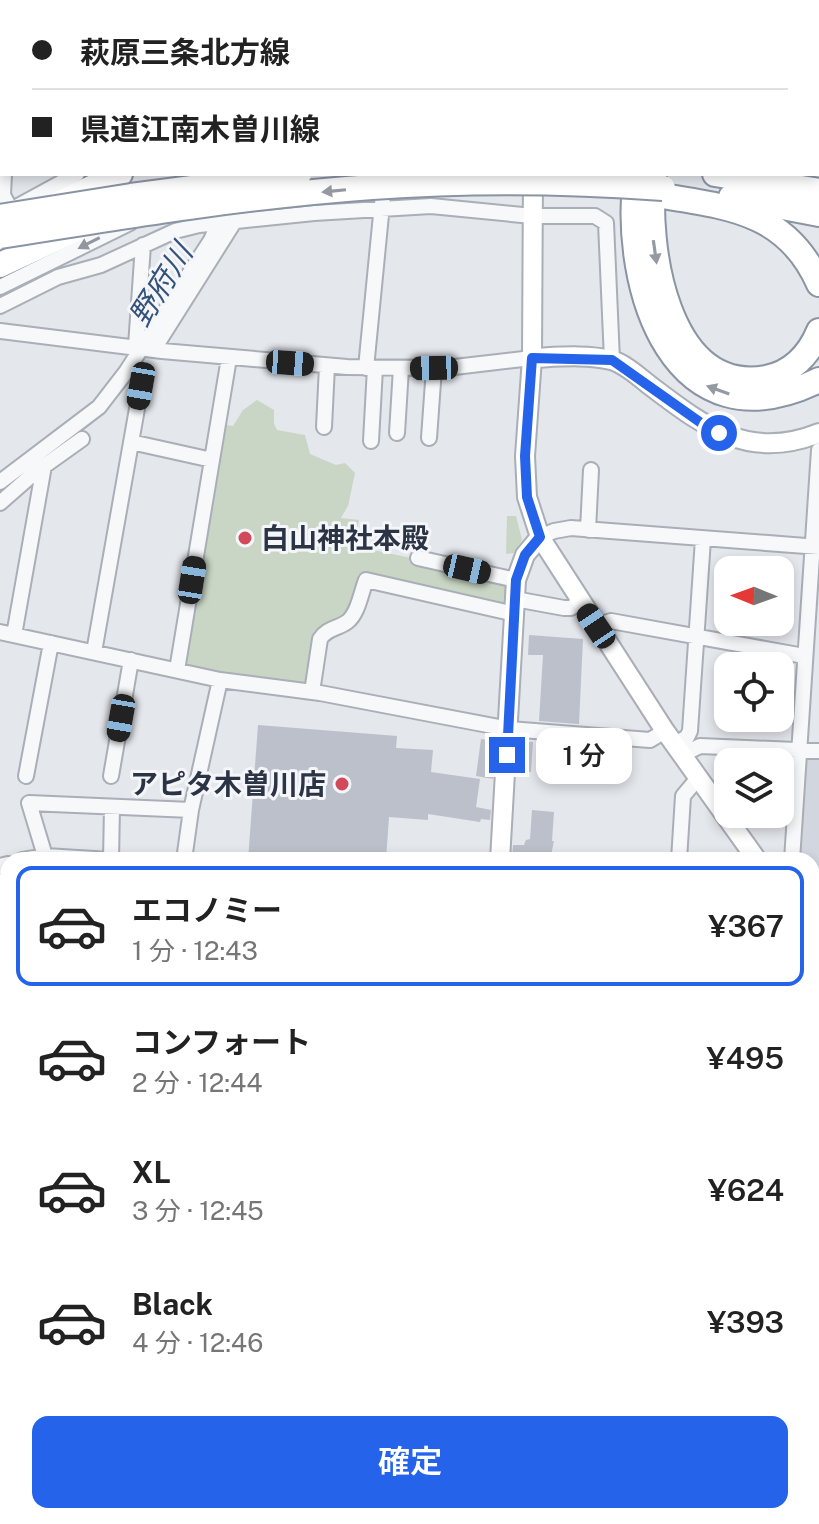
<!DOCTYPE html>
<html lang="ja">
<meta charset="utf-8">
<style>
body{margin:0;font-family:"Public Sans","Noto Sans JP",sans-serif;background:#f6f6f6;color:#222;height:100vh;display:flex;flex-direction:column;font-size:30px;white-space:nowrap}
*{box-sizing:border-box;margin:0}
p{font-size:26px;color:#767676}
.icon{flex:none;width:44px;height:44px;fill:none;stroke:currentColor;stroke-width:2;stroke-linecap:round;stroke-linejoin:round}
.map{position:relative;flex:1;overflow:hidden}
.drawer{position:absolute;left:0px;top:852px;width:820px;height:672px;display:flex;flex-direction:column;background:#fff;border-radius:24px 24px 0 0;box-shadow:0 4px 12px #0003}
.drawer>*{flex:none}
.hud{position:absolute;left:0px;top:0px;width:820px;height:176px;box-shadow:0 4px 12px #0003;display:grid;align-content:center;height:176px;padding:0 32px;background:#fff}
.needle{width:52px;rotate:271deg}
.fabs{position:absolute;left:714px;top:556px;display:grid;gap:16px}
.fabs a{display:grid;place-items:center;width:80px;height:80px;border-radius:16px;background:#fff;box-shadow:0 4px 12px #0003;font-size:40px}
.end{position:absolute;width:36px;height:36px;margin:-18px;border:10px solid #2563eb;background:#fff;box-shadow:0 0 0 4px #fff}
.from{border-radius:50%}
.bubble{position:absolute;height:56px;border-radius:16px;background:#fff;box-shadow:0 4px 12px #0003;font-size:26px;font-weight:600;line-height:56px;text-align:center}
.car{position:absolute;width:24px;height:48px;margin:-24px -12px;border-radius:10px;box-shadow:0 0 6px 2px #0007;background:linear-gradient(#222 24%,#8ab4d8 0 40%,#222 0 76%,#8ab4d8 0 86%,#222 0)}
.hud b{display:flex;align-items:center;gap:28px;height:76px;font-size:30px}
.hud b+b{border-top:2px solid #e0e0e0}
.hud i{width:20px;height:20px;background:#222}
ul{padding:14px 0 0;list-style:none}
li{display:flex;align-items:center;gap:24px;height:120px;margin:0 16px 12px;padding:0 16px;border:4px solid transparent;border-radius:16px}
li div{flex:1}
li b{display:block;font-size:30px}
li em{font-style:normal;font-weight:600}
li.selected{border-color:#2563eb}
li>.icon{width:72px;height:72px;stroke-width:1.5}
.action{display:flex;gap:16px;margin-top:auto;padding:16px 32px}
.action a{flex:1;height:92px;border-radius:16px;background:#2563eb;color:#fff;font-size:32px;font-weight:600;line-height:92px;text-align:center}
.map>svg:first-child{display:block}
.built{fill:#d2d6de}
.green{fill:#c9d6c5}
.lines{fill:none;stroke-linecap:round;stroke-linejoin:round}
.stream{stroke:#9fb4cc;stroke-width:4}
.building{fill:#bbc0ca}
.street-casing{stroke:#a9aeb7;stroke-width:18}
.secondary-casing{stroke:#a9aeb7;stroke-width:22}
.highway-casing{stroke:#8b94a3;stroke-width:28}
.street{stroke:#f7f8fa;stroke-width:14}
.secondary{stroke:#fff;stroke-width:18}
.highway{stroke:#fff;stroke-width:24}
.highway-bridge-casing{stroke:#8b94a3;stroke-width:28;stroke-linecap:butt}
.highway-bridge{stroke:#fff;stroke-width:24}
.oneway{fill:#959aa2}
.oneway2{fill:#9196a0}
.route{stroke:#2563eb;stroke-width:10}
.poi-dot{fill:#d1495b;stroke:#f4f6f9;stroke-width:3}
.labels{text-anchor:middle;stroke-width:6;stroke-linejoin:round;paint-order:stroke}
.poi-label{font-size:28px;font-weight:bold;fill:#2b3445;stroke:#f4f6f9;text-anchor:start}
.water-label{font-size:30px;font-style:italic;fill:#34527a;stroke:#f4f6f9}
</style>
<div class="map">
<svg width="819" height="1524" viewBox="0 0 819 1524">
<rect width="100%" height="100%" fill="#e4e7ec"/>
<path class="built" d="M811,755L819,756V929L812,915V860H796L805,761Z"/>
<path class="green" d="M257,400L274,410V424L277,430L305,435L310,454L336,465L345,463L355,473L348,506L341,518L359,520L354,546L516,580L515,608L358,574L360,589L348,616L328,633L305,691L184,672L218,424L233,426L243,410Z
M507,516H516L522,540L514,553L506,554Z"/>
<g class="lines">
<path class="stream" d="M105,409L127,382
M49,454L92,421
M3,869L8,886
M223,1516L225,1524"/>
</g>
<path class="building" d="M529,635L583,639L579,724L539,721L543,655H528Z
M258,725L397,736L396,748L433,750L431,772L480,779L476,807L491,810L490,820L481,819L480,822L428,814V820L389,817L386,860H248Z
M481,739L495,741L493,779L476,776Z
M519,741L533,742L531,772L517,771Z
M532,810L554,812L552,841H554L550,860L512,858L513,845H524L526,840L530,839Z"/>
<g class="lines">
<g class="street-casing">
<path id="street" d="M125,0L137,2
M19,2V0
M166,2V0
M288,2V0
M355,2L356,0
M436,2L440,0
M4,174L3,195L11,210
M11,210L77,174
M0,287L130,223
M0,306L58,277L101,265L175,231L199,225L314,213L431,206L532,216H595L606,223L612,360
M0,331L162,351L347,367L446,368L532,358
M136,346L143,245
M154,349L236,219
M366,368L385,174
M324,427L327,366
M397,433L401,368
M429,438L434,368
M371,441L375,368
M131,442L212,460
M0,482L99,407L126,372L211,240L220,220
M0,503L33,474L82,439
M588,530L591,470
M540,537L554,531L571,528L819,547
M418,558L516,580
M515,599L564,608H571L579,602
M596,626L611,621L804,656
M0,632L220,680L320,693L509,729L650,740L665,731
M14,635L44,466
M94,652L141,386
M177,670L229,358
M312,692L320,639C327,628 337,629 347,622C358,614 361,593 366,580L515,614
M675,744L687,737L690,731L703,539
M682,755L700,746L819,751
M26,776L51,643
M111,776L131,660
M45,856L29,803L191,810
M22,860L45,856L111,860L112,807
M184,860L191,810L220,680
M679,860L683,796L698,778
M792,860L819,450
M0,866L8,864
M0,904L8,931
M0,1256L8,1258
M0,1318L8,1277
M0,1348L8,1350
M816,1369L819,1334
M0,1446L8,1447
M0,1504L8,1493
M101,1516L103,1524
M297,1516L319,1524
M194,1524L196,1516
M648,1524L649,1516
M716,1524L717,1516"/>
</g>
<g class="secondary-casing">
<path id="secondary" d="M533,0V2
M533,174L532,358L525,456L527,497L540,537L665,731L757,860
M532,358C556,357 587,354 611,360C626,364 640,378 652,387C706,428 750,461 819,433
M500,860L516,580L525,555L540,537
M812,952L819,968
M0,1068L8,1070
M812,1161L819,1162
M420,1524L421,1516"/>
</g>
<g class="highway-casing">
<path id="highway" d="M482,2L486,0
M557,2L561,0
M685,2L688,0
M726,2L729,0
M759,2L762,0
M815,2L819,0
M818,148H819
M636,174C621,289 674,452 819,380
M654,174C645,242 666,396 766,378C791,373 809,355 819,331
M715,174L819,191
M662,196C731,207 788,213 819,284
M731,197L819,214
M56,205L120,174
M0,265L85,225"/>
</g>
<use href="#street" class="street"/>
<use href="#secondary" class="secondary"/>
<use href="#highway" class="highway"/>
<g class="highway-bridge-casing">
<path id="highway-bridge" d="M0,217L131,196L299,174
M0,236C124,216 247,196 372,187C469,180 566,181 663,188"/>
</g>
<use href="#highway-bridge" class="highway-bridge"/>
</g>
<defs><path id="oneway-solid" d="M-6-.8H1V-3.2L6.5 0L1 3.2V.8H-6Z" transform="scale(2)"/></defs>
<g class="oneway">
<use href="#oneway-solid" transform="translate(334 191) rotate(174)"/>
<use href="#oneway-solid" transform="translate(655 252) rotate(82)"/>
<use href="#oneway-solid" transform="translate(718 390) rotate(-160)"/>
</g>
<use class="oneway2" href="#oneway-solid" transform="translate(89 243) rotate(153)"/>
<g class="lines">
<path class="route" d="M507,755L516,580L525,555L540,537L527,497L525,456L532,358L612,360L704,425L719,433"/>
</g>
<g class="poi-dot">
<circle cx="245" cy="538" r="8"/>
<circle cx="342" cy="784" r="8"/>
</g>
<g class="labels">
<g class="poi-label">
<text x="261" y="548">白山神社本殿</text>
<text x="326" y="794" text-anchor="end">アピタ木曽川店</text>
</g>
<g class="water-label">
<text transform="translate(161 285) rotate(-58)" y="10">野府川</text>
</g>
</g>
</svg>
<div class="fabs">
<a><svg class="needle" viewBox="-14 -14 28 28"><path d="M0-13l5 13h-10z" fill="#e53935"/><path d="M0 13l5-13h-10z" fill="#767676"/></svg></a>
<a><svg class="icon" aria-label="locate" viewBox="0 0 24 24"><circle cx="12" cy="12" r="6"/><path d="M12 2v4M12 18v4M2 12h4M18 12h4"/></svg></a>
<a><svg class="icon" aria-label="layers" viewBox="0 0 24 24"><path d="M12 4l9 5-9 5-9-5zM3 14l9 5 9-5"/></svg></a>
</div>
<i class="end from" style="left:719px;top:433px"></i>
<i class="end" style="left:507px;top:755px"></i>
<div class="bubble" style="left:536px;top:728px;width:96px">1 分</div>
<i class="car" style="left:290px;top:363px;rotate:94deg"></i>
<i class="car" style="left:434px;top:368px;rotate:269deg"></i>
<i class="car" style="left:141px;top:386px;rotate:190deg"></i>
<i class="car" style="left:467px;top:569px;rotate:103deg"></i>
<i class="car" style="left:192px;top:580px;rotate:9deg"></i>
<i class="car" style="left:596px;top:626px;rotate:326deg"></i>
<i class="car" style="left:121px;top:718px;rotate:190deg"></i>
<div class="hud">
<b><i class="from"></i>萩原三条北方線</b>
<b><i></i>県道江南木曽川線</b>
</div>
<section class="drawer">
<ul>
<li class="selected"><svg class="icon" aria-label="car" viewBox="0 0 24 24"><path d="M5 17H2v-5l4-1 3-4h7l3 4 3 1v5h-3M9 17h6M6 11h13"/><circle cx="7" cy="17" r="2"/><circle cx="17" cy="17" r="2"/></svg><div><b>エコノミー</b><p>1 分 · 12:43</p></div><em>¥367</em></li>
<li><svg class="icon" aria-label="car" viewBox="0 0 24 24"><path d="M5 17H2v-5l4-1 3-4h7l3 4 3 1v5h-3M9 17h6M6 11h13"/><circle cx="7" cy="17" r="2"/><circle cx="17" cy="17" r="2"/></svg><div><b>コンフォート</b><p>2 分 · 12:44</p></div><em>¥495</em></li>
<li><svg class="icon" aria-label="car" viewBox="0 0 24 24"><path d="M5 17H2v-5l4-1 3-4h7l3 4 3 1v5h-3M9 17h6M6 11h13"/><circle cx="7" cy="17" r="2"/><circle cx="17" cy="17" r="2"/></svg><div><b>XL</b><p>3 分 · 12:45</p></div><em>¥624</em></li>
<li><svg class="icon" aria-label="car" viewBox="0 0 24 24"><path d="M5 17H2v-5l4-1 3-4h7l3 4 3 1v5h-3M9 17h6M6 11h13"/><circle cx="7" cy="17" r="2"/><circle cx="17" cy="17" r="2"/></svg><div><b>Black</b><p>4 分 · 12:46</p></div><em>¥393</em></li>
</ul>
<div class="action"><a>確定</a></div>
</section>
</div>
